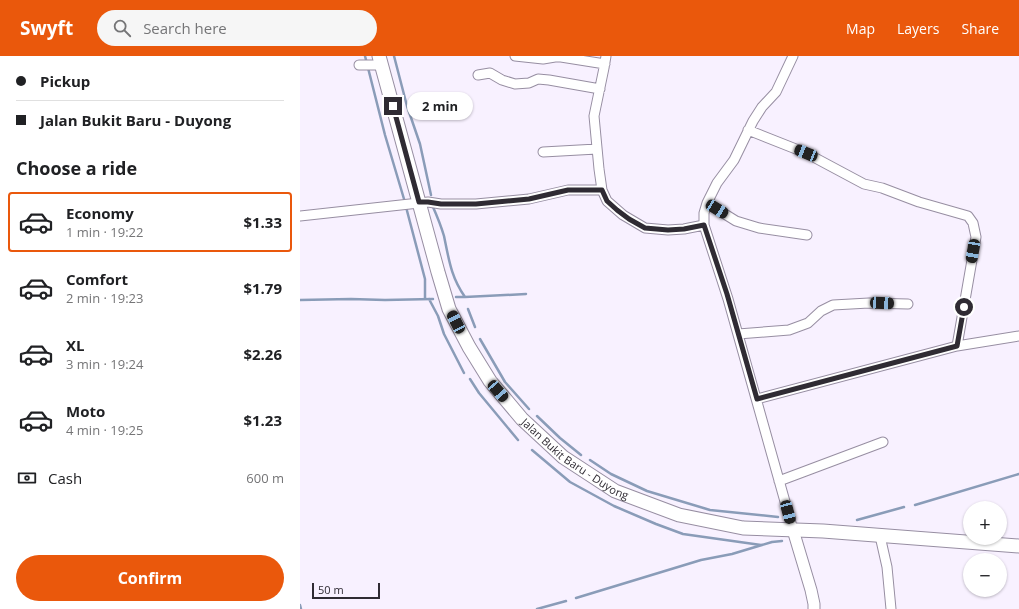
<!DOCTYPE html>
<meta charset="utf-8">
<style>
body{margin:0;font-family:"Open Sans",sans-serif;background:#f6f6f6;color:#202124;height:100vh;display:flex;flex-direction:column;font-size:15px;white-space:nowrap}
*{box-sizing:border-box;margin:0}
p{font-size:13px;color:#757577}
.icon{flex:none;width:22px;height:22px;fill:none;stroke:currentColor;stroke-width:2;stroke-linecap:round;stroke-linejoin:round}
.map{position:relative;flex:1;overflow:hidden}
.panel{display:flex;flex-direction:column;background:#fff;width:300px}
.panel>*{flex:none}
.hud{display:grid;align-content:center;height:88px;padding:0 16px;background:#fff}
.fabs{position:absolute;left:663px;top:445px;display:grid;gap:8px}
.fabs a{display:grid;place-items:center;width:44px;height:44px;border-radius:50%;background:#fff;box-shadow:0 1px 3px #0004;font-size:20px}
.scale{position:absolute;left:12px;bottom:10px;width:68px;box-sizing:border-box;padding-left:4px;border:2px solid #2f2b33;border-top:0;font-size:11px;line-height:14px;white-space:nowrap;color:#2f2b33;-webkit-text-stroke:3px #f8f1ff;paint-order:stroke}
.end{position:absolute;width:18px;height:18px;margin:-9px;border:5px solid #2f2b33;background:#fff;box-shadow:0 0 0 2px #fff}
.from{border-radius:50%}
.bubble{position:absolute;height:28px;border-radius:14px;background:#fff;box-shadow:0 1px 3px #0004;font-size:13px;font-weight:700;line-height:28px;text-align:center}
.car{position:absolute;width:12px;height:24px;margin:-12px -6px;border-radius:5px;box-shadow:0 0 3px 1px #0007;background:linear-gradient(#222 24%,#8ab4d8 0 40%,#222 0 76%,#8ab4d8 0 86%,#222 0)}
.hud b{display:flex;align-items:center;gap:14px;height:38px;font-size:15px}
.hud b+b{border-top:1px solid #e0e0e0}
.hud i{width:10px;height:10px;background:#202124}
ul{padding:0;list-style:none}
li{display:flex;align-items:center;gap:12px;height:60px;margin:0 8px 6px;padding:0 8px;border:2px solid transparent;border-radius:4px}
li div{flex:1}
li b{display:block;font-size:15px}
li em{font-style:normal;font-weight:700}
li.active{border-color:#ea580c}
li>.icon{width:36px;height:36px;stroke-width:1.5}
h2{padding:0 16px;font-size:18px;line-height:48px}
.pay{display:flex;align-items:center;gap:10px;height:44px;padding:0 16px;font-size:15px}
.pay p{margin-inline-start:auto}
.cta{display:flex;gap:8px;margin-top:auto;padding:8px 16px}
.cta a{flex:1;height:46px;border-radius:24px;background:#ea580c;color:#fff;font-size:16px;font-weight:700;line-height:46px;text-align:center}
header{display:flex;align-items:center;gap:24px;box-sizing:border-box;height:56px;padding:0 20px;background:#ea580c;color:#fff}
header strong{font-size:19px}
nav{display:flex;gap:22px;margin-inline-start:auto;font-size:14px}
.search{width:280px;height:36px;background:#f6f6f6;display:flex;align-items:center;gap:10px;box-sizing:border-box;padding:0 14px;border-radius:22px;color:#757577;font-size:15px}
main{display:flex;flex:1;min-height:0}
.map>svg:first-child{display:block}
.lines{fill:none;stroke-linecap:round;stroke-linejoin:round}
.stream{stroke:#8a9cb8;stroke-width:2.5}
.minor-casing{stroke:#978ea2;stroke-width:11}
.tertiary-casing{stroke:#978ea2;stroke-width:13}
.secondary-casing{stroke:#978ea2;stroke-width:15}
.minor{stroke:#fff;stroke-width:9}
.tertiary{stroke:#fff;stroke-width:11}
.secondary{stroke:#fff;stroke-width:13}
.route{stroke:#2f2b33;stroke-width:5}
.labels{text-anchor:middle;stroke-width:3;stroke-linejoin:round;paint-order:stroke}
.street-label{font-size:11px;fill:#2f2b33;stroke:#f8f1ff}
</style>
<header>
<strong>Swyft</strong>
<div class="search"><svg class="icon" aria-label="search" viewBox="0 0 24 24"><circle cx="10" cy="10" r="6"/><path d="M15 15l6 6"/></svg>Search here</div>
<nav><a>Map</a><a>Layers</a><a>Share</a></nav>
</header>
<main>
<section class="panel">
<div class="hud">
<b><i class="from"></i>Pickup</b>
<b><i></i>Jalan Bukit Baru - Duyong</b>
</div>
<h2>Choose a ride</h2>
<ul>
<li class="active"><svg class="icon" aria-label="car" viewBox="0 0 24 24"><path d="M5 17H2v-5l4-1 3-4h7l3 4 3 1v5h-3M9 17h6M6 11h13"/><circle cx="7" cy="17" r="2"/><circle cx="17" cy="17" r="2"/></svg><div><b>Economy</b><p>1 min · 19:22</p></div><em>$1.33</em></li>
<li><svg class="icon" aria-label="car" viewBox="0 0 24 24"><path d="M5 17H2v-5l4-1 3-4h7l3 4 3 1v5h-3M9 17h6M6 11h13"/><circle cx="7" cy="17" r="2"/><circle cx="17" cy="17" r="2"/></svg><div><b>Comfort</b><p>2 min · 19:23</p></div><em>$1.79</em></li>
<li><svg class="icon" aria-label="car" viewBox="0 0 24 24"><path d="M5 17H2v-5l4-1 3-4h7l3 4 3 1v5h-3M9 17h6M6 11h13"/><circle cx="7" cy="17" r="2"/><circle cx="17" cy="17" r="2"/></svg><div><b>XL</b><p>3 min · 19:24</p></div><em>$2.26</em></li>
<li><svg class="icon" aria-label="car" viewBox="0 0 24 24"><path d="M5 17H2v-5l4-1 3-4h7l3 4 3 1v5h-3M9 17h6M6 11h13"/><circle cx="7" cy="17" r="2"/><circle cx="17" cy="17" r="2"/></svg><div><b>Moto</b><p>4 min · 19:25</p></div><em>$1.23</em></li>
</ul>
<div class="pay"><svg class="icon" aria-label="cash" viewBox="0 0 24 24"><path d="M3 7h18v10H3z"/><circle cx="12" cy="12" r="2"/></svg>Cash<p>600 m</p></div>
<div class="cta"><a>Confirm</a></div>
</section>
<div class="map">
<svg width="719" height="553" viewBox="0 0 719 553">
<rect width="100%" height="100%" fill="#f8f1ff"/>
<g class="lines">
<path class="stream" d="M65,0L85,79L104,143
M94,0L107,50L120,88L131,139
M106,151L125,223V243
M133,151C137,160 141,170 144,180C149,204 151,221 165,241
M156,241H165L226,238
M129,243L138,260L144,278L164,317
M0,244L51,243L85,244L133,243
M168,253L175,271
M180,283L205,326L229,353
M170,323L179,337L218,384
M237,360L260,382L281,399
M232,394L270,426L314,450L356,468L383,478L461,489
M290,404L311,418L347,435L410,454L478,461
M615,449L719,418
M557,464L604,451
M276,542L401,504L432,498L472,486L482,485
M0,549L1,553
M237,553L266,545"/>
<g class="minor-casing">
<path id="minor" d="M215,0L243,3L255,1H261L305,8
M306,0L304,12L294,60L299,113L302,134L307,145L323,159L345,172L368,174L384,173L404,169
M493,0L476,36L462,51L453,65L434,104L417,127L407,147L404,157V169L428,243L493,474
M59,9H82
M178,19L190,17L202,24L215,28L229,27L238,23L249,24L300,33
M448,74L506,97L564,128L582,132L619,146L668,160L673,167L676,181L657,290
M243,96L297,93
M407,147L436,165L459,172L507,179
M0,160L128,146L141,148H176L229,143L268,134H302
M438,278L489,274L508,267L521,255L533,249L569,247L608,248
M457,343L657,290L719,280
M479,425L583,386
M580,480L587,511L591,553"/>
</g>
<g class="tertiary-casing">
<path id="tertiary" d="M493,474L511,534L514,548V553"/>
</g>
<g class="secondary-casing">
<g id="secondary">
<path id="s1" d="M79,0L138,216L149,253L169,291L190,325L222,363L263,401L315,435L379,459L443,472L523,475L719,490"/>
</g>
</g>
<use href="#minor" class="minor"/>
<use href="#tertiary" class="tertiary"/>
<use href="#secondary" class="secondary"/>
</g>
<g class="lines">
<path class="route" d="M93,50L119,146H128L141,148H176L229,143L268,134H302L307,145L317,154L329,163L345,172L368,174L384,173L404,169L427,238L457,343L657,290L664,251"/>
</g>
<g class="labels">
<g class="street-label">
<text dy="4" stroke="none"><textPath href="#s1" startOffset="462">Jalan Bukit Baru - Duyong</textPath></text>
</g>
</g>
</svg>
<div class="fabs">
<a>+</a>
<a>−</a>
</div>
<div class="scale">50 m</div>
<i class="end from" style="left:664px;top:251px"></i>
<i class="end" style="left:93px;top:50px"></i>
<div class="bubble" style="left:107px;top:36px;width:66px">2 min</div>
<i class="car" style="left:506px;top:97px;rotate:292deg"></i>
<i class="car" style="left:417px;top:153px;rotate:122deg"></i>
<i class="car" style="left:673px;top:195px;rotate:190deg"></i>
<i class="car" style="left:582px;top:247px;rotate:93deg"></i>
<i class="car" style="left:156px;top:266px;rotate:333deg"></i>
<i class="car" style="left:198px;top:335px;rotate:139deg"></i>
<i class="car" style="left:488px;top:456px;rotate:165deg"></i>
</div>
</main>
